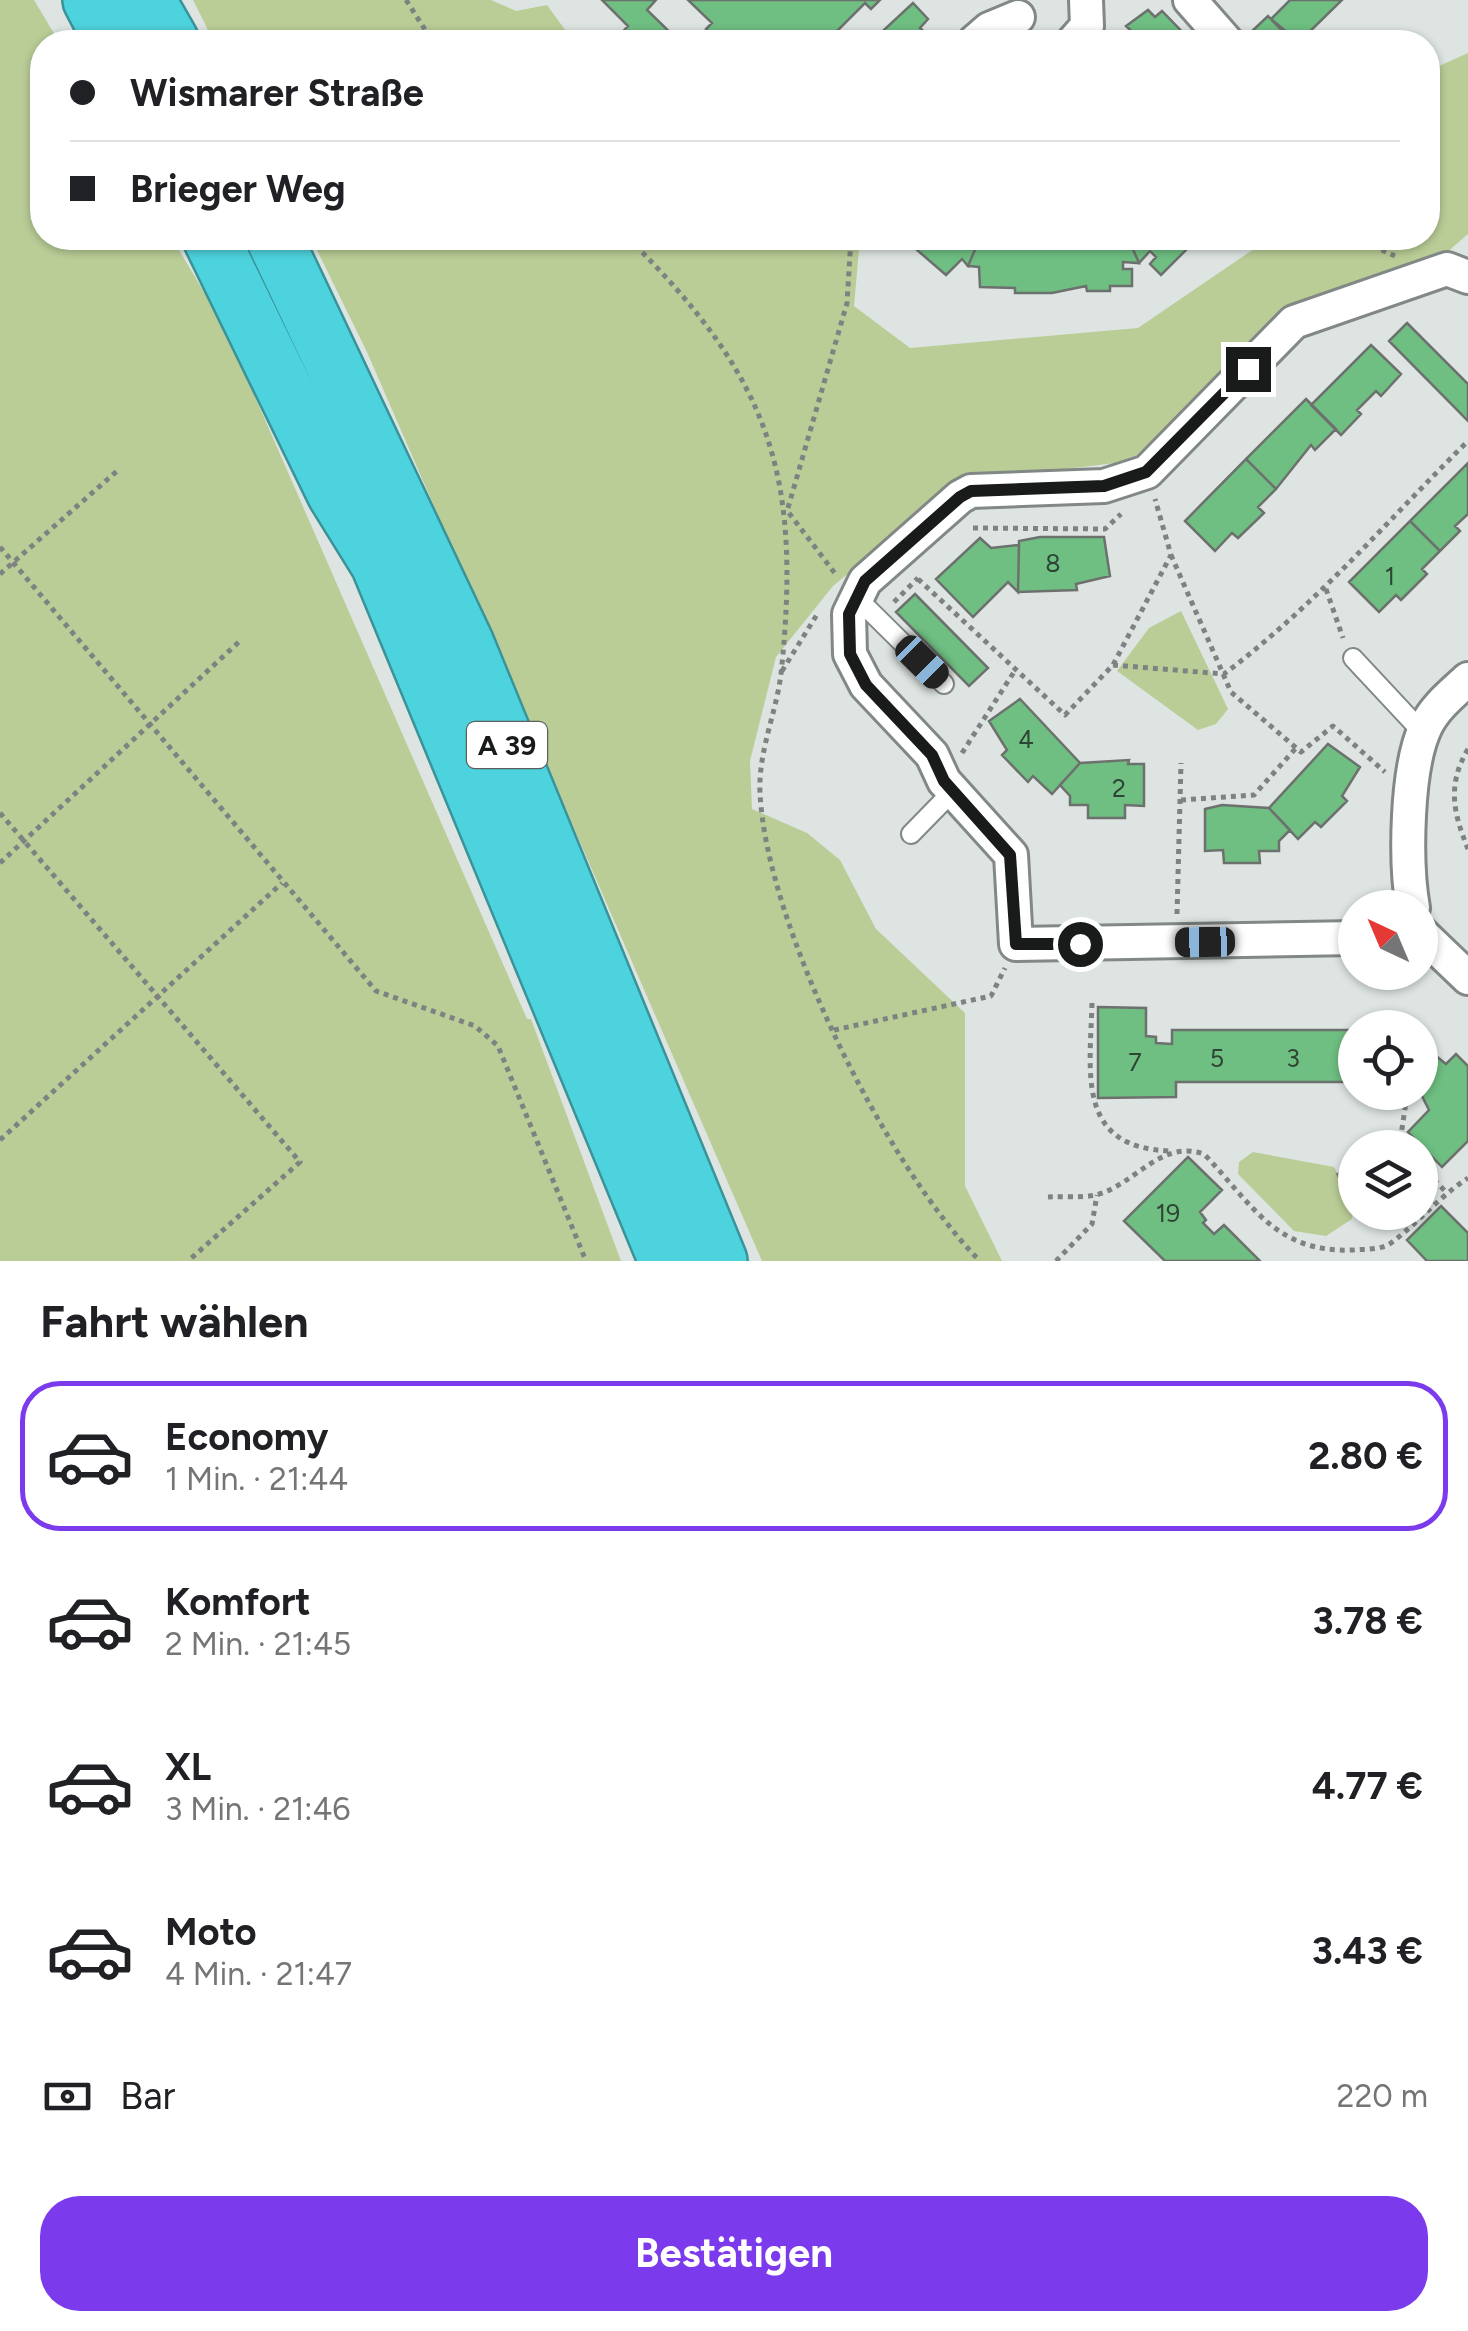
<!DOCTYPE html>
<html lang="de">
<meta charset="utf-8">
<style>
body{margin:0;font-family:Figtree,sans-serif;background:#f2f2f2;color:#202124;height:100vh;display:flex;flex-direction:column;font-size:38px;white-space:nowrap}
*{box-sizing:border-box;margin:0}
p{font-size:32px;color:#757577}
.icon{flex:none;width:55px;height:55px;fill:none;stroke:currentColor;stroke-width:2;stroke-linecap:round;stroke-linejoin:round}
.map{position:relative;height:1261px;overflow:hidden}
.details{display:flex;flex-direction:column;background:#fff;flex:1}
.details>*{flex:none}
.banner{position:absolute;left:30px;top:30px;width:1410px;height:220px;border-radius:40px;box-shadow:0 2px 8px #0004;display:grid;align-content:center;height:220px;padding:0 40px;background:#fff}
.needle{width:65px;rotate:316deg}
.fabs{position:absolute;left:1338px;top:890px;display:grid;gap:20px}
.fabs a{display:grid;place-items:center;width:100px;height:100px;border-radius:50%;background:#fff;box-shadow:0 2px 8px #0004;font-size:50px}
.end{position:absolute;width:45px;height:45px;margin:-22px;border:12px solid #181b1a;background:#fff;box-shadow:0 0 0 5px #fff}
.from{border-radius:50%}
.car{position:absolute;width:30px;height:60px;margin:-30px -15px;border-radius:12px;box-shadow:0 0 8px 2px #0007;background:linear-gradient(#222 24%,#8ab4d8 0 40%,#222 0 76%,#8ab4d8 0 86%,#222 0)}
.banner b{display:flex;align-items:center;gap:35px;height:95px;font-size:38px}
.banner b+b{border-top:2px solid #e0e0e0}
.banner i{width:25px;height:25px;background:#202124}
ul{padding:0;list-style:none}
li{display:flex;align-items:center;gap:30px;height:150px;margin:0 20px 15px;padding:0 20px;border:5px solid transparent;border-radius:40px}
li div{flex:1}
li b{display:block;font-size:38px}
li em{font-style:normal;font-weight:700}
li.current{border-color:#7c3aed}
li>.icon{width:90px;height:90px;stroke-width:1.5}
h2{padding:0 40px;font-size:45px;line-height:120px}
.pay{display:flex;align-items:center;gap:25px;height:110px;padding:0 40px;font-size:38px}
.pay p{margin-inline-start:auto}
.cta{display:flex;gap:20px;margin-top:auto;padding:20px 40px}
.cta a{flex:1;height:115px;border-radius:40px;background:#7c3aed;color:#fff;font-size:40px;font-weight:700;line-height:115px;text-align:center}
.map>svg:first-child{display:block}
.green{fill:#bacd97}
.building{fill:#6fbf82;stroke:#6d716e;stroke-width:2.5}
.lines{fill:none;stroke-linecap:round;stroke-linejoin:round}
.lane-casing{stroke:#828886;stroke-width:22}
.street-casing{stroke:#828886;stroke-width:38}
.highway-casing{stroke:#3a9399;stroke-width:60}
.path{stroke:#7e8382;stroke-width:5;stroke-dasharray:5 5;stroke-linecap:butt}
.lane{stroke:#fff;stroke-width:18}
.street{stroke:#fff;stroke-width:32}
.highway{stroke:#4dd3dd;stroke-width:55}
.route{stroke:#181b1a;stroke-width:12}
.labels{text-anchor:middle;stroke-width:9;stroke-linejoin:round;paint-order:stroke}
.number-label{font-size:25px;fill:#2e4434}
.shield{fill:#fff;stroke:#5d5f5f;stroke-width:2.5}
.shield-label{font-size:28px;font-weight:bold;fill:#181b1a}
</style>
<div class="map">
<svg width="1468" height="1261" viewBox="0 0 1468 1261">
<rect width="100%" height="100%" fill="#dde4e2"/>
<path class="green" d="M0,0H34L59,42H42V238H172L224,326L527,1019H531L621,1261H0Z
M193,0H491L516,11L547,5L574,42H214Z
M1468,53V234L1445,254L1290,311L1157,448L1115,463L959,482L833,586L776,657L750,761L752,809L807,833L840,860L876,929L965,1013V1186L1002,1261H762L367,352L311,238H860L854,306L910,348L1138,328L1270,238H1428V71Z
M1181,611L1228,709L1216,724L1198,730L1117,671L1149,628Z
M1253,1152L1334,1167L1353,1202L1352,1219L1326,1236L1294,1231L1238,1174L1239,1162Z"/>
<path class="building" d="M602,0H656L647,10L680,42H621L616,39L628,26Z
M688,0H880L871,9L865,3L838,30L844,36L837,42H719L706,29L712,23Z
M1290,0H1342L1299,42L1271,19Z
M913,3L928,19L920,28L935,42L872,41Z
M1148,10L1155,17L1162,11L1191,41L1143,42L1126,26Z
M1268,16L1293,42H1258L1249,34Z
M929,238H980L968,266L962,259L946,275L917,250Z
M980,238H1018L1017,246H1025V238H1052V243L1060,244V238H1088V243H1095V238H1128L1139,263L1123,262V269H1132V286H1110V291H1087L1086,286L1052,293H1015V288L980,287L979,267L968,266Z
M1128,238H1198L1161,275L1150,264L1156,257L1150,251L1139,263Z
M1407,323L1468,384V421L1389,341Z
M1371,345L1401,374L1381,396L1376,391L1357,410L1361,414L1341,435L1311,405Z
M1306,399L1336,429L1315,450L1311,445L1276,489L1246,459Z
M1246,459L1276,489L1258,507L1264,513L1238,538L1232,533L1215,551L1185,521Z
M1468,463V514L1455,526L1460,531L1440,551L1410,521Z
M1410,521L1440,551L1422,569L1427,574L1401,600L1396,595L1379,612L1349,582Z
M1040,537H1104L1110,576L1076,584L1077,590L1018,592L1019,541Z
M980,538L991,548L1019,545L1018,592L1008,582L973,617L936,579Z
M915,594L988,668L969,686L896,612Z
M1020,699L1080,763L1052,794L1033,776L1028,782L1002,755L1007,750L989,721Z
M1328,744L1360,767L1342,796L1347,801L1321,827L1315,822L1298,839L1269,808Z
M1129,760L1128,764H1144V806L1125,805V818H1088V805H1070V796L1060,785L1080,763Z
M1222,805L1269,808L1290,830L1279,841V851H1259L1260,863H1224L1223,850L1205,851V809Z
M1098,1007L1146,1008V1036L1156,1037V1043L1172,1044V1030H1355V1082H1176V1097L1098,1098Z
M1420,1043L1446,1064L1456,1054L1468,1066V1141L1442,1167L1408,1132L1429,1110L1420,1092L1424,1086L1420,1082Z
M1188,1157L1222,1190L1200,1212L1206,1220L1203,1223L1214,1234L1224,1225L1260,1261H1165L1124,1221Z
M1441,1206L1468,1233V1261H1427L1407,1240Z"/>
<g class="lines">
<g class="lane-casing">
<path id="lane" d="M856,597L944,684
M1353,658L1423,733
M911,834L953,791"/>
</g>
<g class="street-casing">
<path id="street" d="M1190,0L1227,42
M974,42L989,29L1018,17
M1073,42L1087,26L1086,0
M1413,908C1405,863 1406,767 1426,726C1435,707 1453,693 1468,679
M1420,932L1468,978
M1355,938L1016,944L1011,855L944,781L932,755L866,685L850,654L849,614L865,581L960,497L971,491L1104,486L1147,472L1294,322L1447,269L1468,277"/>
</g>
<g class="highway-casing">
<path id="highway" d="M91,0L113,42
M147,0L171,42
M211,238L335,493L379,564L667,1261
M274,238L465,642L719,1261"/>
</g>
<path class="path" d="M406,0L433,42
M628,238C771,379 802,475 781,674C776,714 758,752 760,793C766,924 887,1168 980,1261
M1354,238L1395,256
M788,508L847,303L851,238
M789,513L837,576
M973,528L1105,529L1121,514
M0,547L376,991L475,1026L498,1046L586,1261
M1171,555L1231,692L1301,752L1333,726L1385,772
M0,574L117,471
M918,579L1065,715L1113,665L1171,555L1155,499
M1326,589L1343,638
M894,602L918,578
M1113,665L1224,674C1316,605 1387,521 1468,441
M782,671L818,613
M1468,749C1447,785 1453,812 1468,849
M962,753L1014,672
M1181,800L1254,795L1296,748
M0,813L300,1162L188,1261
M0,863L241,640
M1177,914L1181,763
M1092,1003C1090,1075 1076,1149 1172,1151
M834,1030L991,996L1005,968
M0,1140L282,883
M1389,1148L1400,1142
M1405,1148L1400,1142L1407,1095
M1420,1165L1446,1192
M1337,1176L1355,1166
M1048,1197C1063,1196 1081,1198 1096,1195C1135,1185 1160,1139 1204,1154C1253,1205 1275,1253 1353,1250C1366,1249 1381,1250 1391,1243C1418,1223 1439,1197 1468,1178
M1056,1261L1092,1224L1097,1195"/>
<use href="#lane" class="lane"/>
<use href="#street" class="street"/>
<use href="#highway" class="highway"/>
</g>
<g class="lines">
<path class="route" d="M1080,944H1016L1010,855L944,781L932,755L866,685L850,654L849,614L865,581L960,497L971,491L1104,486L1146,472L1248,369"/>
</g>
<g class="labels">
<g class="number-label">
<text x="1053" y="572">8</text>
<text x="1390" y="585">1</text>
<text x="1026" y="748">4</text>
<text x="1119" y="797">2</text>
<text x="1217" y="1067">5</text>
<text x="1293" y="1067">3</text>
<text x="1135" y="1071">7</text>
<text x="1168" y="1222">19</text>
</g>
<rect class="shield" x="467" y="722" width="80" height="46" rx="8"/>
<g class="shield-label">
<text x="507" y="755">A 39</text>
</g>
</g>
</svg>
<div class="fabs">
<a><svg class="needle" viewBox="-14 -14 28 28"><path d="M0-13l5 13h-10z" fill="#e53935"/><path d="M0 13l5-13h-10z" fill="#757577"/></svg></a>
<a><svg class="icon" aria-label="locate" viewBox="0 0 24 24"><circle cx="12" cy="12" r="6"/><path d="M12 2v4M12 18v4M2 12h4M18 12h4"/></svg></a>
<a><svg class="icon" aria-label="layers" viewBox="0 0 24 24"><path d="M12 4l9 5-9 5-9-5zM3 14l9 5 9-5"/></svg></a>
</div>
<i class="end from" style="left:1080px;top:944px"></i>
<i class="end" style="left:1248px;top:369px"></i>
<i class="car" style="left:922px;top:662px;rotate:135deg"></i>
<i class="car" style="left:1205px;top:942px;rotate:269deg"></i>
<div class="banner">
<b><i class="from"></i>Wismarer Straße</b>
<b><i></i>Brieger Weg</b>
</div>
</div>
<section class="details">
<h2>Fahrt wählen</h2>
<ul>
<li class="current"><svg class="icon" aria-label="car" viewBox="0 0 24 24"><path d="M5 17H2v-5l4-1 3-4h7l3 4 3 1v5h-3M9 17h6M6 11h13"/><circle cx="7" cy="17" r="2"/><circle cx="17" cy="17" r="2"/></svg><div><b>Economy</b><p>1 Min. · 21:44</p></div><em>2.80 €</em></li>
<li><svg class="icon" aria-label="car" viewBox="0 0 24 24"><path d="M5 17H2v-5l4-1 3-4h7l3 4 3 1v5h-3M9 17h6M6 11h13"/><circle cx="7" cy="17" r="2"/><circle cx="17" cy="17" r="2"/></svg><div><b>Komfort</b><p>2 Min. · 21:45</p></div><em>3.78 €</em></li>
<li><svg class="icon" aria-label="car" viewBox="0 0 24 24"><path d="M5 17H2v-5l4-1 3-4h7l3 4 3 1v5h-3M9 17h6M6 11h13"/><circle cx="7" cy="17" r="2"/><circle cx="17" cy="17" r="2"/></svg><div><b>XL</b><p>3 Min. · 21:46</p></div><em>4.77 €</em></li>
<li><svg class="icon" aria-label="car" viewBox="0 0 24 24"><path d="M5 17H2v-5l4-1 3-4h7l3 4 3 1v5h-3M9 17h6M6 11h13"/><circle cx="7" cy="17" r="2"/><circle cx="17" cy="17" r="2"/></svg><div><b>Moto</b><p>4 Min. · 21:47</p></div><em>3.43 €</em></li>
</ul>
<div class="pay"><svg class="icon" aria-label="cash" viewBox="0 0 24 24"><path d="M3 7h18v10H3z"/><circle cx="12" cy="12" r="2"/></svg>Bar<p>220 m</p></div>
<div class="cta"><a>Bestätigen</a></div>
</section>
